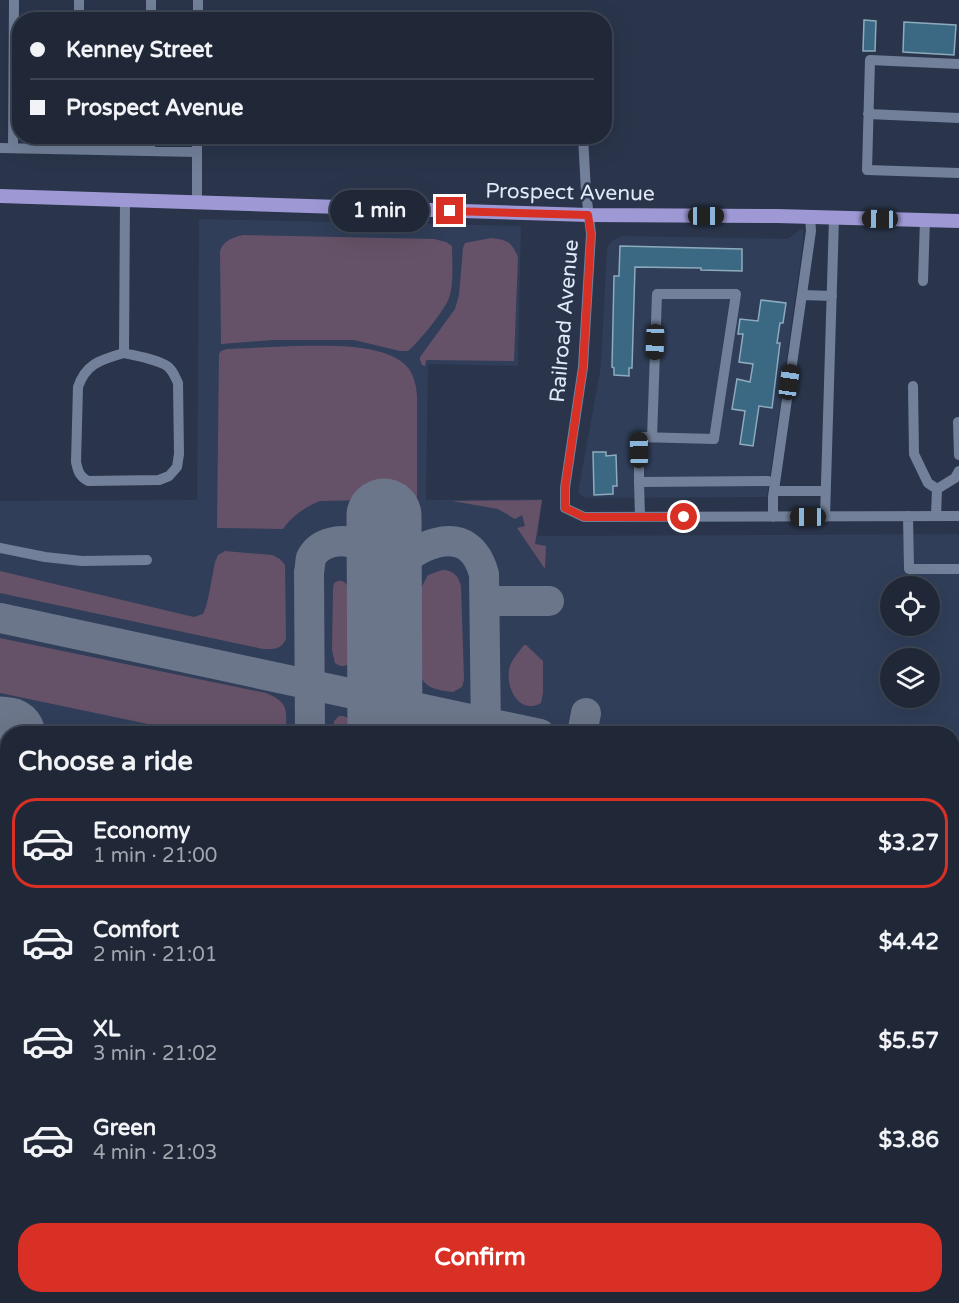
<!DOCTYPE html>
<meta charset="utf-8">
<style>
body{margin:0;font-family:"Varela Round",sans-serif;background:#2d3443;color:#f1f3f6;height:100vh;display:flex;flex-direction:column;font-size:22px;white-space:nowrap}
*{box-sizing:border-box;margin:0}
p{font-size:20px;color:#a2a6ae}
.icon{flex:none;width:33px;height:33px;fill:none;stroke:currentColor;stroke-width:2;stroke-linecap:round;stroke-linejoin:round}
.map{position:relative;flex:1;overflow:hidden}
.panel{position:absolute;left:0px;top:726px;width:960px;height:578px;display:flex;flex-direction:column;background:#202838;border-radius:24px 24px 0 0;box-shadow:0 6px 24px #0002,0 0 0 2px #3d4453}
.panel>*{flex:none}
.top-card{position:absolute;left:12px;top:12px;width:600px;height:132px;border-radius:24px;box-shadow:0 6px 24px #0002,0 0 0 2px #3d4453;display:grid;align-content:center;height:132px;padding:0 18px;background:#202838}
.fabs{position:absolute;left:880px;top:576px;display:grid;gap:12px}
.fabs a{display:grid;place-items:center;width:60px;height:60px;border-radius:50%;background:#202838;box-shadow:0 6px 24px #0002,0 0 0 2px #3d4453;font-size:30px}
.end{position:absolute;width:27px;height:27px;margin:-14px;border:8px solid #d93025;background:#fff;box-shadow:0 0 0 3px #fff}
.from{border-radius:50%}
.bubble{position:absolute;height:42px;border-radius:21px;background:#202838;box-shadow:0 6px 24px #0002,0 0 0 2px #3d4453;font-size:20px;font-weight:700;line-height:42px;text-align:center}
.car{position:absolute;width:18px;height:36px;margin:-18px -9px;border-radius:8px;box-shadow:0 0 4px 2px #0007;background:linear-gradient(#222 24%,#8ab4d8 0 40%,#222 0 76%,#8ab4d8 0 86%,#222 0)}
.top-card b{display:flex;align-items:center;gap:21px;height:57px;font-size:22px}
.top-card b+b{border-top:2px solid #3d4453}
.top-card i{width:15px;height:15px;background:#f1f3f6}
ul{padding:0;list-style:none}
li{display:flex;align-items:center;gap:18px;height:90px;margin:0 12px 9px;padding:0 6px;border:3px solid transparent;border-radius:24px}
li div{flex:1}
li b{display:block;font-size:22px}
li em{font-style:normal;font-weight:700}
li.selected{border-color:#d93025}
li>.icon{width:54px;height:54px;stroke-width:1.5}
h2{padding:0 18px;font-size:27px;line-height:72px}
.button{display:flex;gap:12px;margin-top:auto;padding:12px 18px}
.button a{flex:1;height:69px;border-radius:24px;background:#d93025;color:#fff;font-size:24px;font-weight:700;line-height:69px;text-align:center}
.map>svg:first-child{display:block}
.built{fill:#303e59;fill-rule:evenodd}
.green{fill:#665268}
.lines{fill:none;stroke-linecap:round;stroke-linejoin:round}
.taxiway{stroke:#6c768a;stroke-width:30}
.runway{stroke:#6c768a;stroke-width:75}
.building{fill:#3b6983;stroke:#8dabbd;stroke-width:1.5}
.minor{stroke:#728099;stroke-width:10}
.major{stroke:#9e99d5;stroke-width:14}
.route{stroke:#d93025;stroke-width:8}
.labels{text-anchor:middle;stroke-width:5;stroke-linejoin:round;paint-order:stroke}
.street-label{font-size:21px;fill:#e2e9f8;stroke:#2a354b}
</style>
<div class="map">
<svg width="959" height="1303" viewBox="0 0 959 1303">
<rect width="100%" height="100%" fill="#2a354b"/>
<path class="built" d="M199,219L521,226L518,366L428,364L426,500L542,499L538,536L959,534V1303H0V501L197,500ZM891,586H930V626H891ZM891,658H930V698H891ZM8,734H952V1296H8Z
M800,230H803V243L767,497L586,498L578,493L601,366L607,248L612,241L622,236L788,239Z"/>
<path class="green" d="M243,235L434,239L446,242L452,246C452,260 454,285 449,298C444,311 419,342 408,351H400L354,340H272L221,344L220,251C224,240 232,238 243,235Z
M491,238C507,240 511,241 518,257L514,361L426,360L425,366L422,365L420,360V357L455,309L459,295L463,248L465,243Z
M295,346C326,346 376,343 402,362C413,370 416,383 417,396V499L320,501C305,507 292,516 283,529L217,528L219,354L221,351L227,349Z
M542,500L535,544L546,546L545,569L517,528L525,526L522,515L515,519L498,509L452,501Z
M225,551L272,555L280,559L285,565L286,639C281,650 274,649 263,649L0,593V571L194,617L203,614L206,607L209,594L215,562L218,555Z
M442,570C453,570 458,575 461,586L464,680L462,687L453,692C435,690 422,688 419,669L420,590L428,575Z
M338,581C344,580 346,583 348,588L350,657L347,665C342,667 339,666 335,663L332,650L333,588L334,583Z
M0,638L266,693C290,703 286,710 286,733H191L0,693Z
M524,645H526L543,661V692L541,703C518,716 504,685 510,666C513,658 519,652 524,645Z
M339,716H343L348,718L351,724V733H333L334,721Z
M0,774L7,775V925L0,923Z
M953,841L959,842V899L953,898Z
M0,974L7,975V1033L0,1031Z
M952,978L959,979V1067L953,1065Z
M953,1075L959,1076V1129L953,1127Z
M953,1177L959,1178V1237L953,1236Z"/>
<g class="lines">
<path class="taxiway" d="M384,599C391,583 398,567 411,555C419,549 427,545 436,543C462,536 477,549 484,574L486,734
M485,601H549
M0,618L540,734
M0,731L10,734
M310,734L309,572C310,568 310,562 311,558C319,542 342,537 357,545C361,547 365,552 367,555C377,567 381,584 384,599
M582,734L586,713
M952,822L959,823
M0,1055L8,1057
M0,1105L8,1107
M952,1259L959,1260
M274,1296V1303
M314,1296V1303
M490,1296V1303"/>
<path class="runway" d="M384,516L385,734
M0,734L8,735
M952,937L959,939
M0,948L8,949
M952,1152L959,1154
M389,1296V1303"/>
</g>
<path class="building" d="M864,20L876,21L875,51H863Z
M904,22L956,25L954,55L903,52Z
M620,246L742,249V271L701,270V268L635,267L632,368H629V376L614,375V368L612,367L614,276H619Z
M761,300L786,303L783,323H780L777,343H780L772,408L759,406L753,446L740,444L745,411L732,409L737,379L750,382L753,364L739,362L743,334H738L740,319L758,321Z
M593,452H606V456L616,455L617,486H613V494L594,495Z"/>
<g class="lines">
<path class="minor" d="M79,20V0
M151,20V0
M198,20V0
M959,64L870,60L867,170L959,173
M868,114L959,118
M197,136V203
M583,136L586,192L591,234L583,367L565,488V508L584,517L959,516
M0,148L197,152
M13,148L14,0
M150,151V136
M923,281L925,220
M802,295L832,296
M124,353C136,356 157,359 167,366C173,370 175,377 178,383L179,454L177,467L169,476L159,480L88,481C79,476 78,471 76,462L78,387C86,363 101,360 124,353Z
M124,353L125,200
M913,386L914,454L928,483L937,489L936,516
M958,422L959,455
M639,482V437L714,439L736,294H657L652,438
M937,489L955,478L959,471
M774,491H826
M908,516L909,569H959
M640,517L639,482L768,481
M773,517V497L811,231L810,217
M825,517L834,218
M0,548L45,557L82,561L147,560
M952,1071L959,1073
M0,1240L8,1242
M0,1262L8,1264
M936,1296L959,1301
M113,1303L115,1296
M532,1303L534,1296"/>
<path class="major" d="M0,196L589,215L777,216L959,221"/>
</g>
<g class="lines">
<path class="route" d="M450,211L588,215L591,234L583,367L565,488V508L584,517H684"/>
</g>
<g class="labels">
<g class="street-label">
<text transform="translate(570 192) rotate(1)" y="7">Prospect Avenue</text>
<text transform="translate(564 321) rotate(-85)" y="7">Railroad Avenue</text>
</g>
</g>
</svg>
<div class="fabs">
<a><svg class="icon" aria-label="locate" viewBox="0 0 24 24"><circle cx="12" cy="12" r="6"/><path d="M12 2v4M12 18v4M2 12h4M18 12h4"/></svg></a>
<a><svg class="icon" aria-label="layers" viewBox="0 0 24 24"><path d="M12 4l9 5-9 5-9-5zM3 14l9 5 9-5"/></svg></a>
</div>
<i class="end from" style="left:684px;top:517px"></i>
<i class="end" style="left:450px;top:211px"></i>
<div class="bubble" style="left:330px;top:190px;width:99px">1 min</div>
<i class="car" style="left:706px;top:216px;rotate:90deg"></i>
<i class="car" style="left:880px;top:219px;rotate:271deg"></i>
<i class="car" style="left:655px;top:342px;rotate:182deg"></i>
<i class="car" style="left:789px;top:382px;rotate:8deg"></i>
<i class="car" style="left:639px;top:450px;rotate:359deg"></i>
<i class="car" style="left:808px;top:517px;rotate:270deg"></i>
<div class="top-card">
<b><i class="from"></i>Kenney Street</b>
<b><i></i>Prospect Avenue</b>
</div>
<section class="panel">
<h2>Choose a ride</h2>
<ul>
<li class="selected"><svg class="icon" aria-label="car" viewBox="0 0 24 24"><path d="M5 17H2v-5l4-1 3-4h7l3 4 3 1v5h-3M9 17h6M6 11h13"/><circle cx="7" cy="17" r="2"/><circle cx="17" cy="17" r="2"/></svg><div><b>Economy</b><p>1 min · 21:00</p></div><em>$3.27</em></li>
<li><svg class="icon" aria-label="car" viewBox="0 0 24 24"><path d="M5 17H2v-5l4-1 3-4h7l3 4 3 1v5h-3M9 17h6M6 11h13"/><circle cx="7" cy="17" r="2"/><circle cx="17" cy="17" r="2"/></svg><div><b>Comfort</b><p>2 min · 21:01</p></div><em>$4.42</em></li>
<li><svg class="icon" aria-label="car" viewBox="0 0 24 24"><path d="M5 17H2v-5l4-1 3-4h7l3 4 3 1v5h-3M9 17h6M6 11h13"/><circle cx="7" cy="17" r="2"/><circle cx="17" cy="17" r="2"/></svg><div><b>XL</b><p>3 min · 21:02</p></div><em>$5.57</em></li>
<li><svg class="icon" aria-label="car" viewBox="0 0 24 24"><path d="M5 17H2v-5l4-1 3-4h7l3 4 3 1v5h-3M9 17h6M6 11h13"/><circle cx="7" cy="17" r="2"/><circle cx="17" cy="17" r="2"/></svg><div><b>Green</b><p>4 min · 21:03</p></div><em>$3.86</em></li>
</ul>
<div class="button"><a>Confirm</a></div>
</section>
</div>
